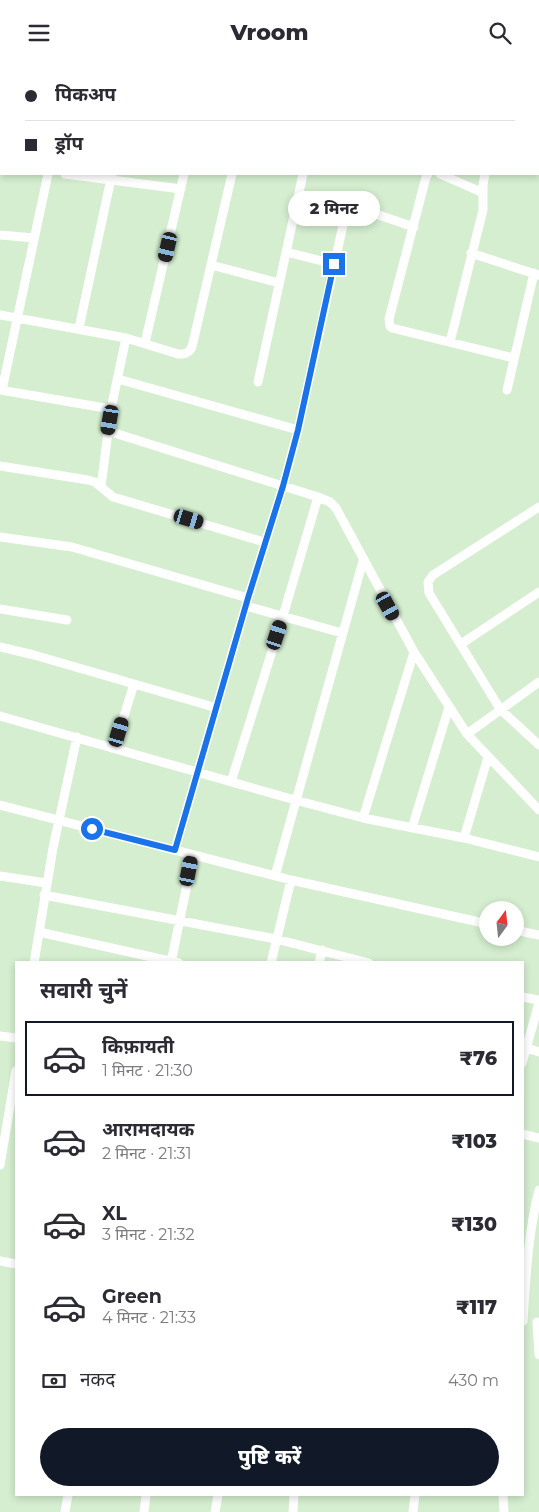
<!DOCTYPE html>
<html lang="hi">
<meta charset="utf-8">
<style>
body{margin:0;font-family:Montserrat,"Noto Sans Devanagari",sans-serif;background:#f7f7f7;color:#2b2b33;height:100vh;display:flex;flex-direction:column;font-size:19px;white-space:nowrap}
*{box-sizing:border-box;margin:0}
p{font-size:16px;color:#7c7c81}
.icon{flex:none;width:28px;height:28px;fill:none;stroke:currentColor;stroke-width:2;stroke-linecap:round;stroke-linejoin:round}
.map{position:relative;flex:1;overflow:hidden}
.details{position:absolute;left:15px;top:896px;width:509px;height:535px;display:flex;flex-direction:column;background:#fff;border-radius:0px;box-shadow:0 2px 8px #0003}
.details>*{flex:none}
.guide{position:absolute;left:0px;top:0px;width:540px;height:110px;box-shadow:0 2px 8px #0003;display:grid;align-content:center;height:110px;padding:0 25px;background:#fff}
.needle{width:32px;rotate:15deg}
.buttons{position:absolute;left:479px;top:836px;display:grid;gap:10px}
.buttons a{display:grid;place-items:center;width:45px;height:45px;border-radius:50%;background:#fff;box-shadow:0 2px 8px #0003;font-size:25px}
.end{position:absolute;width:22px;height:22px;margin:-11px;border:6px solid #1a73e8;background:#fff;box-shadow:0 0 0 2px #fff}
.from{border-radius:50%}
.bubble{position:absolute;height:35px;border-radius:18px;background:#fff;box-shadow:0 2px 8px #0003;font-size:16px;font-weight:800;line-height:35px;text-align:center}
.car{position:absolute;width:15px;height:30px;margin:-15px -8px;border-radius:6px;box-shadow:0 0 4px 1px #0007;background:linear-gradient(#222 24%,#8ab4d8 0 40%,#222 0 76%,#8ab4d8 0 86%,#222 0)}
.guide b{display:flex;align-items:center;gap:18px;height:48px;font-size:19px}
.guide b+b{border-top:1px solid #e1e1e2}
.guide i{width:12px;height:12px;background:#2b2b33}
ul{padding:0;list-style:none}
li{display:flex;align-items:center;gap:15px;height:75px;margin:0 10px 8px;padding:0 15px;border:2px solid transparent;border-radius:0px}
li div{flex:1}
li b{display:block;font-size:19px}
li em{font-style:normal;font-weight:800}
li.active{border-color:#111827}
li>.icon{width:45px;height:45px;stroke-width:1.5}
h2{padding:0 25px;font-size:22px;line-height:60px}
.pay{display:flex;align-items:center;gap:12px;height:55px;padding:0 25px;font-size:19px}
.pay p{margin-inline-start:auto}
.cta{display:flex;gap:10px;margin-top:auto;padding:10px 25px}
.cta a{flex:1;height:58px;border-radius:30px;background:#111827;color:#fff;font-size:20px;font-weight:800;line-height:58px;text-align:center}
header{display:flex;justify-content:space-between;align-items:center;height:65px;padding:0 25px;background:#fff;font-size:22px;font-weight:800}
.map>svg:first-child{display:block}
.lines{fill:none;stroke-linecap:round;stroke-linejoin:round}
.minor{stroke:#fff;stroke-width:9}
.route{stroke:#1a73e8;stroke-width:6}
</style>
<header><svg class="icon" aria-label="menu" viewBox="0 0 24 24"><path d="M4 6h16M4 12h16M4 18h16"/></svg>Vroom<svg class="icon" aria-label="search" viewBox="0 0 24 24"><circle cx="10" cy="10" r="6"/><path d="M15 15l6 6"/></svg></header>
<div class="map">
<svg width="539" height="1447" viewBox="0 0 539 1447">
<rect width="100%" height="100%" fill="#d4eecf"/>
<g class="lines">
<path class="minor" d="M386,0L388,1
M478,0L481,1
M221,1L222,0
M263,1L264,0
M529,1V0
M0,22H1
M539,93V94
M0,99L1,100
M65,109L181,124
M428,109L426,112L389,254L390,261L392,263L514,293
M440,109L483,128
M0,170L34,173
M286,187L334,199
M471,188L538,210
M211,200L279,218
M0,250L126,273L178,289C185,289 188,289 192,282L232,109
M79,263L112,109
M450,277L483,145V120L485,109
M145,278L184,109
M118,314L298,365
M258,317L303,109
M0,325L111,344
M2,325L48,109
M507,325L534,208
M108,366L318,432L330,437L336,443L414,587L467,669L539,745
M0,401L88,415L95,417L113,432L264,477
M101,422L111,344L126,273
M539,442L433,510L428,517L429,528L500,644L539,680
M0,472L72,482L248,533
M246,541L342,568
M0,544L67,555
M461,579L539,527
M0,582L34,590L217,643
M0,651L295,735L363,753L464,773L539,792
M467,669L539,617
M114,683L134,619
M231,717L283,551L318,432
M0,740L291,815L488,859
M363,753L414,587
M412,763L449,642
M464,773L488,692
M175,785L248,533L283,421L298,365L345,151L351,144L358,143L414,162
M0,811L46,818
M275,811L363,496
M44,830L276,874L369,898
M515,865L539,870
M39,867L179,898
M34,898L53,783L77,672
M171,898L193,790
M271,898L291,815
M319,898L322,885
M522,932L539,935
M0,971L16,973
M527,983L539,987
M522,998L539,938
M522,1069L539,1073
M0,1100L16,1006
M0,1196L16,1199
M523,1256C526,1211 528,1168 539,1125
M537,1257L539,1290
M503,1430L504,1447
M65,1447L68,1430
M144,1447L146,1430
M215,1447L218,1430
M293,1447L294,1430
M413,1447L415,1430"/>
</g>
<g class="lines">
<path class="route" d="M92,764L175,785L248,533L283,421L298,365L334,199"/>
</g>
</svg>
<div class="buttons">
<a><svg class="needle" viewBox="-14 -14 28 28"><path d="M0-13l5 13h-10z" fill="#e53935"/><path d="M0 13l5-13h-10z" fill="#7c7c81"/></svg></a>
</div>
<i class="end from" style="left:92px;top:764px"></i>
<i class="end" style="left:334px;top:199px"></i>
<div class="bubble" style="left:288px;top:126px;width:92px">2 मिनट</div>
<i class="car" style="left:168px;top:182px;rotate:193deg"></i>
<i class="car" style="left:110px;top:355px;rotate:190deg"></i>
<i class="car" style="left:189px;top:454px;rotate:107deg"></i>
<i class="car" style="left:388px;top:541px;rotate:151deg"></i>
<i class="car" style="left:277px;top:570px;rotate:18deg"></i>
<i class="car" style="left:119px;top:667px;rotate:17deg"></i>
<i class="car" style="left:189px;top:806px;rotate:11deg"></i>
<div class="guide">
<b><i class="from"></i>पिकअप</b>
<b><i></i>ड्रॉप</b>
</div>
<section class="details">
<h2>सवारी चुनें</h2>
<ul>
<li class="active"><svg class="icon" aria-label="car" viewBox="0 0 24 24"><path d="M5 17H2v-5l4-1 3-4h7l3 4 3 1v5h-3M9 17h6M6 11h13"/><circle cx="7" cy="17" r="2"/><circle cx="17" cy="17" r="2"/></svg><div><b>किफ़ायती</b><p>1 मिनट · 21:30</p></div><em>₹76</em></li>
<li><svg class="icon" aria-label="car" viewBox="0 0 24 24"><path d="M5 17H2v-5l4-1 3-4h7l3 4 3 1v5h-3M9 17h6M6 11h13"/><circle cx="7" cy="17" r="2"/><circle cx="17" cy="17" r="2"/></svg><div><b>आरामदायक</b><p>2 मिनट · 21:31</p></div><em>₹103</em></li>
<li><svg class="icon" aria-label="car" viewBox="0 0 24 24"><path d="M5 17H2v-5l4-1 3-4h7l3 4 3 1v5h-3M9 17h6M6 11h13"/><circle cx="7" cy="17" r="2"/><circle cx="17" cy="17" r="2"/></svg><div><b>XL</b><p>3 मिनट · 21:32</p></div><em>₹130</em></li>
<li><svg class="icon" aria-label="car" viewBox="0 0 24 24"><path d="M5 17H2v-5l4-1 3-4h7l3 4 3 1v5h-3M9 17h6M6 11h13"/><circle cx="7" cy="17" r="2"/><circle cx="17" cy="17" r="2"/></svg><div><b>Green</b><p>4 मिनट · 21:33</p></div><em>₹117</em></li>
</ul>
<div class="pay"><svg class="icon" aria-label="cash" viewBox="0 0 24 24"><path d="M3 7h18v10H3z"/><circle cx="12" cy="12" r="2"/></svg>नकद<p>430 m</p></div>
<div class="cta"><a>पुष्टि करें</a></div>
</section>
</div>
